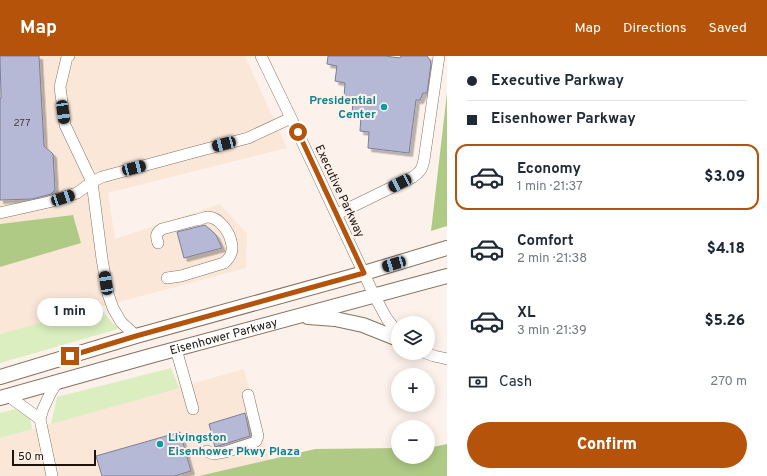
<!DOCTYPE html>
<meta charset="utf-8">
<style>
body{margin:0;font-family:Overpass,sans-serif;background:#f2f2f3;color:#1f2937;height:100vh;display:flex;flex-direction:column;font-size:15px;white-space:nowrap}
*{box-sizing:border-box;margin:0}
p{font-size:13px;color:#747a83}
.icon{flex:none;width:22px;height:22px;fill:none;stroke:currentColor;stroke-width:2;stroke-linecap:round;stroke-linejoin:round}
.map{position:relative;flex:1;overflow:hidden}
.drawer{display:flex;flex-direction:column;background:#fff;width:320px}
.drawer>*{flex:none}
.banner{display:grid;align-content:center;height:88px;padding:0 20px;background:#fff}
.tools{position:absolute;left:391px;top:260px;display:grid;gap:8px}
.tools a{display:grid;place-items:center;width:44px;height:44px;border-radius:50%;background:#fff;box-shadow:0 2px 10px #0003;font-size:20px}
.scale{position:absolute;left:12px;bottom:10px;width:84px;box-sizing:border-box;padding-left:4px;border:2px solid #1b130c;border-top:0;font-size:11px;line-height:14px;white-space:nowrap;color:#1b130c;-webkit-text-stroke:3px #fdf2eb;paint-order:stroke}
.end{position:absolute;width:18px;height:18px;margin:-9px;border:5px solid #b45309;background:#fff;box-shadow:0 0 0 2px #fff}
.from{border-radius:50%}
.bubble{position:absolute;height:28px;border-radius:14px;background:#fff;box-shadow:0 2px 10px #0003;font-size:13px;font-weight:800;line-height:28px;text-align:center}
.car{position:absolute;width:12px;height:24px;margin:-12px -6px;border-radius:5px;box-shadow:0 0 3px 1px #0007;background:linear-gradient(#222 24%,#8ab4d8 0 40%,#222 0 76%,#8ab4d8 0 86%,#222 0)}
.banner b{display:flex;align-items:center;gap:14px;height:38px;font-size:15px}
.banner b+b{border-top:1px solid #e0e1e3}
.banner i{width:10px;height:10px;background:#1f2937}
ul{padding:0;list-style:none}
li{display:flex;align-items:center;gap:12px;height:66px;margin:0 8px 6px;padding:0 12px;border:2px solid transparent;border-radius:12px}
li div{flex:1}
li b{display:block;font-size:15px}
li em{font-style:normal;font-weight:800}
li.on{border-color:#b45309}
li>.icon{width:36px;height:36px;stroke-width:1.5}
.pay{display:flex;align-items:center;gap:10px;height:44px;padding:0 20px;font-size:15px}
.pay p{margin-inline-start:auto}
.action{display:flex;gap:8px;margin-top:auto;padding:8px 20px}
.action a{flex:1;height:46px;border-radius:24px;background:#b45309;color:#fff;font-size:16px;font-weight:800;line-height:46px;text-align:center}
header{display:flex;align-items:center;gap:24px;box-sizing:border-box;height:56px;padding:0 20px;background:#b45309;color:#fff}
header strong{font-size:19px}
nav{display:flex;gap:22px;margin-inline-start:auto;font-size:14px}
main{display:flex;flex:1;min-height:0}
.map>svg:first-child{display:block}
.built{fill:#fbe7d8}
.green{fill:#daeebf}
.forest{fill:#aeca85}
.building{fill:#b6b9d5;stroke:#7c7f99;filter:url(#shadow)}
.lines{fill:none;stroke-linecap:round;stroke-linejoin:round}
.minor-casing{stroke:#88705f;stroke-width:12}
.major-casing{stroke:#88705f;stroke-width:16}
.minor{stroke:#fff;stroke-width:11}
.major{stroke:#fff;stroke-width:14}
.route{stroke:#b45309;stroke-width:5}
.culture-dot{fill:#0f9aa8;stroke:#fdf2eb;stroke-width:1.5}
.labels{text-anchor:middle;stroke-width:4;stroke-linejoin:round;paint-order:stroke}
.number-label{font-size:10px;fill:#423c3e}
.culture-label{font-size:12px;font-weight:bold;fill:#0d838f;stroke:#fdf2eb;text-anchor:end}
.street-label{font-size:12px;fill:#1b130c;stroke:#fdf2eb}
</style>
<header>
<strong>Map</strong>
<nav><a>Map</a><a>Directions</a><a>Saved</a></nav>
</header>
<main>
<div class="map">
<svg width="447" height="420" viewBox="0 0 447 420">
<defs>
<filter id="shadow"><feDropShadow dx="3.5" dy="3.5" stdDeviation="0" flood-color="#0004"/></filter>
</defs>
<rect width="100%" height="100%" fill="#fdf2eb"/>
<path class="built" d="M0,0H245L287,92L108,137L115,183L220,148L247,178L246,212L0,278V211L81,186L72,159L0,168Z
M244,313L269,404L199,420H0V382Z"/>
<path class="green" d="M99,251L118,273L0,307V278Z
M171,312L179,332L51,368L57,341Z
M15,353L30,362L32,373L0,382V357Z"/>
<path class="forest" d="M447,37V170L431,175Z
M73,159L81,187L0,211V168Z
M447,388V420H199L315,393L398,392V401H428V392Z"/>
<path class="building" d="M0,0H39L44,90L53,98L55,134L51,138L32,143L0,144V42H1Z
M328,0H385L400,2L401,0H427L430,4L431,8L427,37H423L420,44H416L409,97L368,92L369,76L360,75L361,60L352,58L353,44L344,42L345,27L335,25L337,10L327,8Z
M205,169L213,176L216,179L222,192L184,202L177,176Z
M245,357L250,380L215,391L209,368Z
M180,376L191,415L174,420H102L96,400Z"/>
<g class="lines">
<g class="minor-casing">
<path id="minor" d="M69,0L67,1L60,31L65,69L92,126L102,203L108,238L113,252L121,266L136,280
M261,0L291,62L374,239L387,263L398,277
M0,157L49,146L77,137L92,126L102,121L191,97L248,82L291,62
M337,158L413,121C421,115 422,113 424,104L439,0
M158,187C156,180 155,178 162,173C173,170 185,167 196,164C200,164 204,161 208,161C219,161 229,176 231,185C234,195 231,201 224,207L181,220L167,222
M176,293L193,353
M426,297L434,300L447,303
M7,339L40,363
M207,395L213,398L225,396L253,387L256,385L258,380L248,339
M52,420L40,363L43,353L51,336L58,325"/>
</g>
<g class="major-casing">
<g id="major">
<path d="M308,261L335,263L363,269L398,283"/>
<path d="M0,321L136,280L364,217L447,192"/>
<path id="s1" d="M0,342L150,300L447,220"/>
</g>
</g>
<use href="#minor" class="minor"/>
<use href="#major" class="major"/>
</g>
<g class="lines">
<path class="route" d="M70,300L136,280L364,217L298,76"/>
</g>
<g class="culture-dot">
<circle cx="384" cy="51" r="4"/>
<circle cx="160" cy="388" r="4"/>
</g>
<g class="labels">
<g class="number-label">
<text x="22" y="70">277</text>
</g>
<g class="culture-label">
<text x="376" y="48">Presidential<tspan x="376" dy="14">Center</tspan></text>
<text x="168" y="385" text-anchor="start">Livingston<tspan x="168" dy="14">Eisenhower Pkwy Plaza</tspan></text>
</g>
<g class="street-label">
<text transform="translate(340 135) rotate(65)" y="4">Executive Parkway</text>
<text dy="4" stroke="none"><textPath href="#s1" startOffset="232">Eisenhower Parkway</textPath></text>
</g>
</g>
</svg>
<div class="tools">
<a><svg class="icon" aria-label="layers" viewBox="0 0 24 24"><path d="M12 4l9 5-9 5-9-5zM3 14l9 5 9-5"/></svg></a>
<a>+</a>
<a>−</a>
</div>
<div class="scale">50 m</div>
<i class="end from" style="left:298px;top:76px"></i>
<i class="end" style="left:70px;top:300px"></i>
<div class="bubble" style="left:37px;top:242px;width:66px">1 min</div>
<i class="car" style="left:63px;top:56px;rotate:172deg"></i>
<i class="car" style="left:224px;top:88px;rotate:255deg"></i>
<i class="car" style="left:134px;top:112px;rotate:75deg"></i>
<i class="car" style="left:400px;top:127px;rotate:244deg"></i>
<i class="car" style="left:63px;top:142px;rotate:72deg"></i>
<i class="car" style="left:394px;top:208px;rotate:254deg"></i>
<i class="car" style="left:106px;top:227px;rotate:351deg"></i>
</div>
<section class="drawer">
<div class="banner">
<b><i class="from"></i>Executive Parkway</b>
<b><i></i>Eisenhower Parkway</b>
</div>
<ul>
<li class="on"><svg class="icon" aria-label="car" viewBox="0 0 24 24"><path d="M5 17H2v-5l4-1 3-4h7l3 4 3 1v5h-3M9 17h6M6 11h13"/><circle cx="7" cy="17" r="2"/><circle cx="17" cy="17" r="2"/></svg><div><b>Economy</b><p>1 min · 21:37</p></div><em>$3.09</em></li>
<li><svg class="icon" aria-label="car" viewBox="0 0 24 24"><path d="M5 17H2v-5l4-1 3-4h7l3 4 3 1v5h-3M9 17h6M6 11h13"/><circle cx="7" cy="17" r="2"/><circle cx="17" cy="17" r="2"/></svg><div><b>Comfort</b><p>2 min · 21:38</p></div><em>$4.18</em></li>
<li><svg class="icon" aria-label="car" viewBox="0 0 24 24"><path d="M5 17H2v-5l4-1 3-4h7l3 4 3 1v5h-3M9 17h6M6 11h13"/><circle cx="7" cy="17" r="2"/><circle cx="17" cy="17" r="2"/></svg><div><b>XL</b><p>3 min · 21:39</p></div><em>$5.26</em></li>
</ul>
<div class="pay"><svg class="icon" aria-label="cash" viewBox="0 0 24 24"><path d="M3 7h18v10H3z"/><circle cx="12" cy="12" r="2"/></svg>Cash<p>270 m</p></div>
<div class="action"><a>Confirm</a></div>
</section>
</main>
